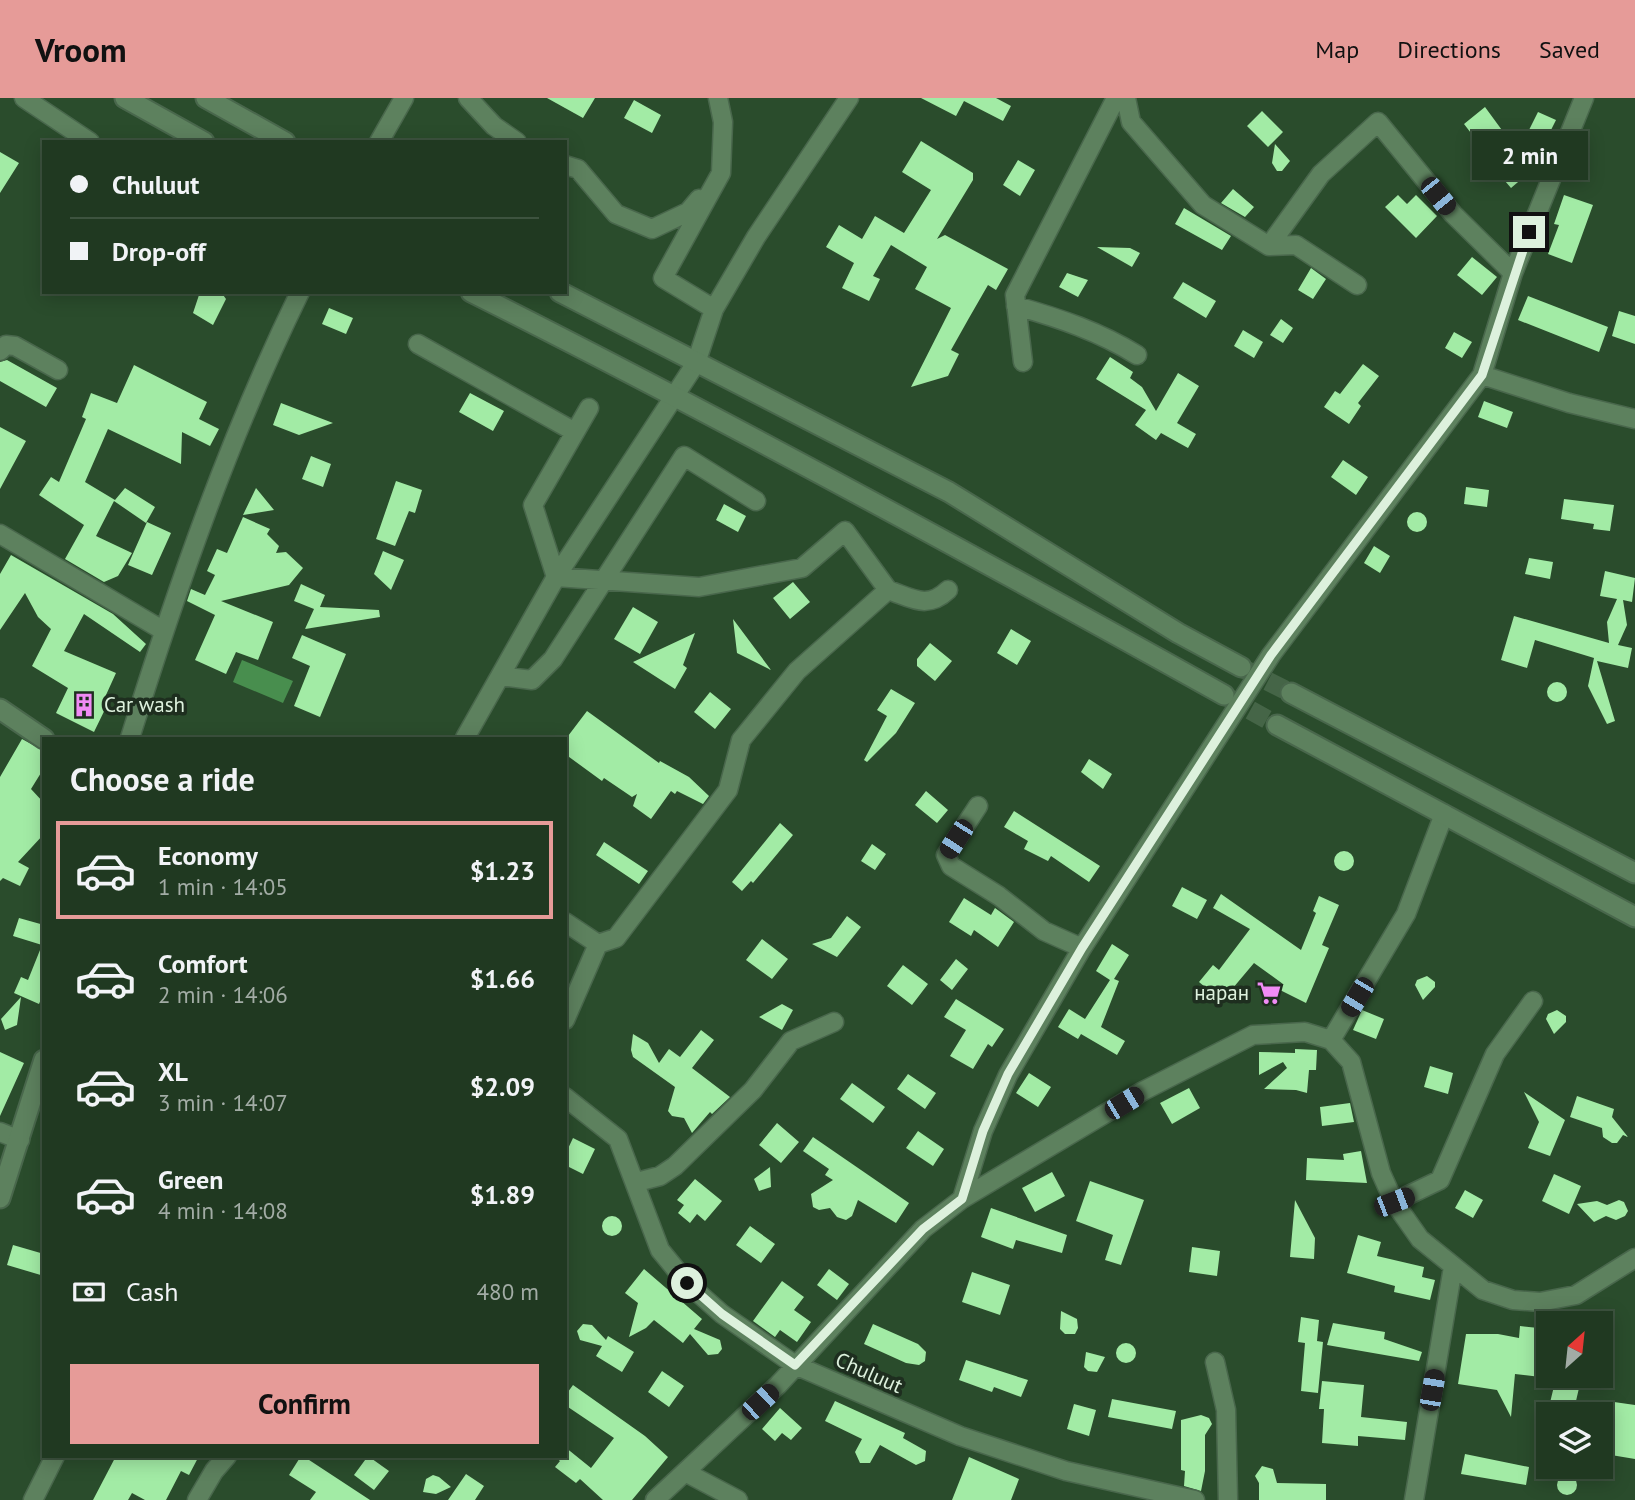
<!DOCTYPE html>
<meta charset="utf-8">
<style>
body{margin:0;font-family:"PT Sans",sans-serif;background:#2d442e;color:#f1f3f6;height:100vh;display:flex;flex-direction:column;font-size:26px;white-space:nowrap}
*{box-sizing:border-box;margin:0}
p{font-size:23px;color:#a2aca5}
.icon{flex:none;width:38px;height:38px;fill:none;stroke:currentColor;stroke-width:2;stroke-linecap:round;stroke-linejoin:round}
.map{position:relative;flex:1;overflow:hidden}
.drawer{position:absolute;left:42px;top:639px;width:525px;height:721px;display:flex;flex-direction:column;background:#203921;border-radius:0px;box-shadow:0 4px 18px #0003,0 0 0 2px #3d533f}
.drawer>*{flex:none}
.guide{position:absolute;left:42px;top:42px;width:525px;height:154px;border-radius:0px;box-shadow:0 4px 18px #0003,0 0 0 2px #3d533f;display:grid;align-content:center;height:154px;padding:0 28px;background:#203921}
.needle{width:46px;rotate:27deg}
.tools{position:absolute;left:1536px;top:1213px;display:grid;gap:14px}
.tools a{display:grid;place-items:center;width:77px;height:77px;border-radius:0px;background:#203921;box-shadow:0 4px 18px #0003,0 0 0 2px #3d533f;font-size:35px}
.end{position:absolute;width:32px;height:32px;margin:-16px;border:9px solid #ddf1dd;background:#111;box-shadow:0 0 0 4px #111}
.from{border-radius:50%}
.bubble{position:absolute;height:49px;border-radius:0px;background:#203921;box-shadow:0 4px 18px #0003,0 0 0 2px #3d533f;font-size:23px;font-weight:600;line-height:49px;text-align:center}
.car{position:absolute;width:21px;height:42px;margin:-21px -10px;border-radius:9px;box-shadow:0 0 5px 2px #0007;background:linear-gradient(#222 24%,#8ab4d8 0 40%,#222 0 76%,#8ab4d8 0 86%,#222 0)}
.guide b{display:flex;align-items:center;gap:24px;height:66px;font-size:26px}
.guide b+b{border-top:2px solid #3d533f}
.guide i{width:18px;height:18px;background:#f1f3f6}
ul{padding:0;list-style:none}
li{display:flex;align-items:center;gap:21px;height:98px;margin:0 14px 10px;padding:0 14px;border:4px solid transparent;border-radius:0px}
li div{flex:1}
li b{display:block;font-size:26px}
li em{font-style:normal;font-weight:600}
li.on{border-color:#e69b98}
li>.icon{width:63px;height:63px;stroke-width:1.5}
h2{padding:0 28px;font-size:32px;line-height:84px}
.pay{display:flex;align-items:center;gap:18px;height:77px;padding:0 28px;font-size:26px}
.pay p{margin-inline-start:auto}
.button{display:flex;gap:14px;margin-top:auto;padding:14px 28px}
.button a{flex:1;height:80px;border-radius:0px;background:#e69b98;color:#111;font-size:28px;font-weight:600;line-height:80px;text-align:center}
header{display:flex;align-items:center;gap:42px;box-sizing:border-box;height:98px;padding:0 35px;background:#e69b98;color:#111}
header strong{font-size:33px}
nav{display:flex;gap:38px;margin-inline-start:auto;font-size:24px}
.map>svg:first-child{display:block}
.forest{fill:#488e4e}
.building{fill:#a2eba5}
.lines{fill:none;stroke-linecap:round;stroke-linejoin:round}
.secondary-tunnel{stroke:#456547;stroke-width:19;stroke-dasharray:19 10;stroke-linecap:butt}
.minor-casing{stroke:#49674c;stroke-width:21}
.tertiary-casing{stroke:#49674c;stroke-width:23}
.secondary-casing{stroke:#49674c;stroke-width:23}
.minor{stroke:#5d815e;stroke-width:18}
.tertiary{stroke:#5d815e;stroke-width:19}
.secondary{stroke:#5d815e;stroke-width:19}
.route{stroke:#ddf1dd;stroke-width:9}
.labels{text-anchor:middle;stroke-width:7;stroke-linejoin:round;paint-order:stroke}
.poi-label{font-size:21px;fill:#ddf1dd;stroke:#1e2e1f;text-anchor:start}
.street-label{font-size:21px;fill:#ddf1dd;stroke:#1e2e1f}
</style>
<header>
<strong>Vroom</strong>
<nav><a>Map</a><a>Directions</a><a>Saved</a></nav>
</header>
<div class="map">
<svg width="1635" height="1402" viewBox="0 0 1635 1402">
<rect width="100%" height="100%" fill="#2a4c2c"/>
<path class="forest" d="M242,562L293,583L283,605L233,584Z"/>
<path class="building" d="M547,0H595L583,20Z
M921,0H996L1011,8L1003,23L964,3L956,18Z
M634,2L661,17L652,35L624,20Z
M1485,9L1518,54L1538,14L1556,22L1530,74L1511,90L1470,42L1474,39L1464,26Z
M1262,13L1283,34L1268,49L1247,28Z
M921,43L973,75V82L937,141L945,137L1008,171L996,192L988,187L969,220L951,252L959,256L948,278L911,289L951,210L915,191L927,169L891,147L873,178L880,181L869,203L842,190L854,165L826,149L839,127L862,141L875,118L904,135L931,92L902,74Z
M1275,46L1290,63L1282,73H1277L1272,65Z
M0,54L19,65L0,95Z
M1018,62L1035,72L1020,98L1003,87Z
M1233,91L1254,109L1245,119L1221,105Z
M1398,97L1407,106L1416,97L1437,118L1416,140L1385,109Z
M1564,97L1593,107L1572,165L1548,156L1559,127L1554,126Z
M1184,110L1231,138L1222,152L1175,126Z
M1097,149L1130,150L1140,155L1132,169Z
M1472,159L1497,179L1482,197L1457,177Z
M1311,170L1326,181L1313,201L1298,192Z
M1067,175L1088,182L1078,199L1059,189Z
M1183,184L1216,203L1206,220L1173,200Z
M200,194H221L226,201L213,227L193,215Z
M1528,198L1608,229L1599,254L1518,222Z
M329,210L353,220L346,236L322,226Z
M1619,213L1635,218V246L1612,238Z
M1281,221L1293,230L1283,245L1270,237Z
M1243,232L1263,244L1254,260L1234,248Z
M1454,234L1472,244L1462,260L1445,250Z
M1110,259L1133,274L1130,280L1142,289L1156,313L1178,275L1199,288L1177,325L1196,336L1188,350L1161,335L1156,342L1135,327L1146,312L1096,281Z
M7,262L57,290L46,309L0,283V264Z
M1363,266L1379,278L1358,305L1361,308L1349,326L1324,309L1335,293L1340,296Z
M134,267L207,304L199,321L219,331L210,348L182,334L181,366L108,331L85,384L115,402L125,390L155,409L146,425L114,403L96,438L132,455L118,478L104,484L65,461L84,427L39,397L51,379L59,384L86,321L82,319L91,295L117,305Z
M470,295L504,313L493,333L459,314Z
M1484,303L1513,314L1507,330L1478,319Z
M281,305L333,325L299,337L273,327Z
M0,329L26,343L0,391Z
M311,358L331,366L323,389L302,381Z
M1343,362L1368,379L1356,397L1331,379Z
M396,383L422,392L415,415L409,413L395,448L376,441Z
M1466,389L1489,392L1487,409L1464,406Z
M256,390L274,412L243,417Z
M1564,401L1614,407L1610,433L1593,431L1594,426L1561,421Z
M724,406L746,418L738,434L716,422Z
M1407 424a10 10 0 1 1 20 0a10 10 0 1 1-20 0Z
M243,419L270,431L267,436L279,448L276,455L286,454L303,470L289,487L221,503L273,524L258,562L236,554L226,576L195,562L215,517L187,503L191,491L205,497L215,477L207,473L217,451L227,455Z
M147,424L171,435L152,477L128,467Z
M1374,448L1390,458L1380,475L1364,465Z
M383,453L404,462L391,492L374,476Z
M11,457L113,516L146,546L140,554L84,516L64,553L116,575L106,597L111,599L94,634L56,615L68,590L32,568L51,531L38,519L25,495L0,532V476Z
M1529,460L1553,464L1550,481L1525,476Z
M1605,473L1635,480L1632,504L1623,502L1627,527L1618,547L1632,550L1628,570L1597,563L1615,623L1607,626L1588,588L1594,560L1535,542L1527,570L1501,562L1514,518L1609,545L1607,524L1617,501L1600,498Z
M793,484L810,504L790,521L773,500Z
M301,486L325,497L320,509L379,512L380,519L305,531L314,511L294,503Z
M633,509L658,524L640,556L614,541Z
M733,521L771,572L737,555Z
M1011,531L1031,543L1017,567L997,555Z
M695,535L683,567L687,570L675,591L633,564Z
M302,537L346,556L320,619L294,608L310,568L292,560Z
M930,545L952,563L935,583L917,568V561Z
M1547 594a10 10 0 1 1 20 0a10 10 0 1 1-20 0Z
M891,591L915,605L896,635L867,664L864,662L887,618L877,612Z
M710,594L731,611L715,631L694,614Z
M587,613L659,665L660,663L689,679L709,698L703,706L677,693L675,696L671,693L651,721L633,708L637,696L632,699L604,680L602,683L565,656V642Z
M22,641L44,653V670L31,691L44,705V736L18,764L29,770L20,788L3,780L0,783V679Z
M1089,661L1112,676L1103,691L1081,674Z
M926,693L948,712L937,725L915,707Z
M1014,713L1100,768L1089,784L1051,758L1048,763L1024,751L1028,743L1004,729Z
M780,725L793,737L753,785L751,783L742,793L732,784Z
M604,744L648,773L639,786L596,757Z
M872,746L886,756L875,772L861,763Z
M1334 763a10 10 0 1 1 20 0a10 10 0 1 1-20 0Z
M1182,789L1207,802L1197,821L1172,808Z
M1221,796L1301,852L1316,815L1313,813L1319,798L1339,807L1322,847L1329,850L1306,905L1280,892L1283,886L1254,865L1222,903L1199,884L1213,867L1219,872L1250,831L1213,810Z
M964,800L991,817L995,810L1014,824L998,849L974,832L971,838L949,824Z
M847,818L861,829L837,859L812,846L831,840Z
M19,820L44,827V894L39,906L14,895L21,879L28,882L42,847L13,838Z
M762,841L788,861L772,881L746,862Z
M1112,846L1129,857L1114,881L1119,883L1101,929L1125,943L1117,957L1081,936L1078,941L1058,929L1069,911L1085,921L1110,882L1096,873Z
M956,861L968,871L952,892L940,882Z
M903,867L928,886L912,907L887,888Z
M1427,878L1435,884V889L1423,902L1415,887L1417,882Z
M21,899L17,927L5,932L1,921Z
M956,901L1004,931L992,949L988,946L973,971L950,958L966,932L944,919Z
M782,906L793,912L782,932L759,919Z
M1362,912L1384,921L1376,941L1353,932Z
M1557,912L1566,918V924L1554,936L1546,921L1548,916Z
M701,932L714,942L692,970L730,999L712,1016L710,1014L692,1035L684,1020L672,1018L668,1013L675,989L633,959L631,952L633,936L648,945L659,965L669,951L680,959Z
M1295,951L1317,952L1316,972H1309L1307,995L1296,992L1264,991L1287,970L1283,964L1259,977V954L1295,955Z
M0,954L24,965L0,1018Z
M1430,968L1453,975L1448,996L1424,989Z
M1029,975L1051,989L1038,1009L1016,995Z
M908,976L936,995L925,1011L897,991Z
M852,985L885,1009L873,1025L840,1001Z
M1189,990L1200,1010L1172,1026L1160,1005Z
M1524,994L1565,1022L1550,1058L1528,1050L1539,1024Z
M1577,998L1614,1011L1612,1019L1628,1039L1623,1037L1617,1045H1612L1603,1039L1602,1030L1570,1019Z
M1350,1005L1354,1024L1322,1028L1320,1009Z
M777,1025L799,1044L781,1065L759,1047Z
M918,1033L944,1051L933,1068L906,1050Z
M813,1039L909,1105L896,1125L858,1102L852,1118L846,1122L837,1119L830,1110L819,1112L813,1109L811,1096L833,1082L825,1077L829,1071L803,1053Z
M573,1040L595,1051L583,1076L565,1067V1057Z
M1361,1053L1367,1085L1306,1082L1307,1060L1344,1062L1343,1056Z
M770,1069L771,1089L759,1093L754,1081Z
M1052,1074L1065,1098L1035,1114L1022,1090Z
M1554,1076L1581,1088L1569,1116L1542,1103Z
M695,1081L722,1103L705,1123L697,1116L690,1125L678,1115L684,1107L677,1102Z
M1090,1083L1144,1102L1121,1167L1105,1162L1113,1137L1076,1123Z
M1465,1092L1483,1102L1473,1120L1455,1110Z
M1295,1102L1315,1140L1314,1161L1290,1159Z
M1619,1102L1624,1104L1628,1113L1625,1118L1616,1122L1606,1118L1594,1124L1577,1106L1597,1103L1607,1107Z
M991,1110L1067,1137L1062,1155L1016,1142L1013,1151L981,1139Z
M602 1128a10 10 0 1 1 20 0a10 10 0 1 1-20 0Z
M750,1128L775,1146L761,1165L736,1147Z
M1358,1137L1381,1144L1377,1158L1424,1169L1422,1179L1435,1182L1430,1202L1394,1194L1395,1188L1347,1175Z
M13,1147L44,1156V1178L7,1167Z
M1192,1149L1220,1153L1217,1178L1189,1174Z
M644,1171L702,1221L694,1231L720,1242L722,1251L718,1256L708,1257L690,1236L683,1245L654,1222L646,1230L629,1239L638,1205L625,1195Z
M829,1171L849,1186L837,1202L817,1187Z
M972,1174L1010,1187L1000,1217L962,1204Z
M782,1183L804,1199L794,1212L811,1224L797,1244L780,1232L775,1239L753,1223Z
M1061,1213L1077,1221L1078,1230L1075,1236H1065L1060,1231Z
M1301,1219L1319,1222L1317,1243L1323,1244L1318,1295L1301,1293L1305,1245L1298,1244Z
M1333,1225L1385,1234L1384,1241L1422,1254L1419,1263L1327,1247Z
M583,1226L592,1227L606,1242L608,1238L634,1254L622,1274L596,1258L602,1248L580,1242L577,1233Z
M873,1226L918,1246L926,1254L925,1263L919,1267L906,1265L864,1246Z
M1520,1228L1548,1231L1546,1256H1549V1280L1515,1276L1511,1319L1497,1292L1458,1286L1466,1236H1498L1519,1240Z
M1116 1255a10 10 0 1 1 20 0a10 10 0 1 1-20 0Z
M1086,1254L1105,1259L1097,1274L1088,1273L1084,1269Z
M966,1262L1028,1282L1021,1299L994,1289L992,1294L959,1282Z
M662,1273L684,1288L669,1309L648,1294Z
M1322,1283L1364,1287L1361,1319L1407,1324L1405,1342L1358,1338V1348L1322,1345L1324,1311H1319Z
M1555,1284L1579,1290L1573,1316L1548,1313Z
M573,1287L645,1338L668,1359L632,1402H603L580,1381L576,1385L555,1369L560,1363L554,1358H565V1349L591,1370L614,1340L565,1307V1298Z
M1112,1301L1176,1313L1172,1331L1108,1319Z
M835,1303L905,1335L903,1340L926,1353L925,1363L916,1367L880,1347L870,1365H860L855,1354L862,1341L825,1323Z
M1614,1304L1635,1307V1361L1605,1356Z
M1074,1306L1096,1312L1089,1338L1067,1331Z
M780,1310L802,1330L791,1342L782,1335L775,1343L762,1331Z
M1201,1317L1209,1320L1212,1326L1205,1337V1373L1201,1393L1184,1388L1185,1373L1181,1372V1322Z
M1465,1356L1529,1369L1526,1387L1461,1376Z
M116,1358H199L189,1377L181,1373L166,1402H145L132,1395L128,1402H93Z
M301,1358H303L370,1402H310L316,1394L289,1377Z
M368,1358L389,1373L374,1392L354,1377Z
M969,1359L1019,1381L1011,1402H952Z
M1262,1368L1273,1371L1277,1385L1326,1386V1402H1259V1385L1255,1378Z
M466,1376L484,1388L475,1402H448Z
M433,1377L439,1379L451,1389L436,1396L423,1394L426,1381Z
M1557 1387a10 10 0 1 1 20 0a10 10 0 1 1-20 0Z"/>
<g class="lines">
<path class="secondary-tunnel" d="M1242,570L1291,595
M1225,598L1277,627"/>
<g class="minor-casing">
<path id="minor" d="M24,0L90,44
M468,0L494,28L517,44
M1126,0L1131,24L1203,107L1269,148L1321,76L1378,24L1453,116L1513,175
M379,44L404,0
M565,67L578,71L616,116L652,131L688,114L699,101
M1269,148L1296,147L1357,187
M1016,208C1059,220 1100,234 1137,257
M714,211L663,180L721,75L723,24L718,0
M418,246L575,334
M0,253L6,247L15,248L58,272
M1023,264L1015,197L1116,0
M1482,277L1569,305L1635,321
M589,310L533,407L556,479L699,489L802,470L845,433L888,492
M0,436L164,533
M500,578L532,582L553,561L684,358L756,403
M130,640C177,489 230,337 300,194
M465,640L556,479L696,265L714,211L756,139L849,0
M978,708L946,757L951,768L999,798L1044,833L1082,850
M565,824L598,846L565,922
M598,846L616,840L728,692L741,642L797,573L888,492C912,500 927,512 948,492
M1331,942L1406,816L1444,716
M565,999L618,1041L660,1152L687,1185L722,1216L795,1267L960,1338L1066,1373L1195,1402
M0,1034L20,1042
M637,1084L660,1078L675,1068L753,992L791,943L834,924
M962,1101L983,1033L1008,977L1082,850L1271,557L1482,277L1513,175L1584,0
M1394,1104L1440,1082L1495,956L1533,903
M1215,1264L1226,1312L1228,1402
M685,1374L738,1402
M33,1402L55,1358
M197,1402L214,1373L227,1358
M655,1402L778,1287L923,1131L962,1101L1143,993L1253,937L1305,934L1331,942L1351,964L1381,1075L1394,1104L1420,1141L1483,1192L1513,1202L1540,1204L1576,1197L1635,1160
M1414,1402L1453,1169"/>
</g>
<g class="tertiary-casing">
<path id="tertiary" d="M0,611L44,641
M0,1100L44,962"/>
</g>
<g class="secondary-casing">
<path id="secondary" d="M125,0L204,44
M206,0L285,44
M471,194C726,322 975,458 1224,597
M560,194L949,394L1178,535L1241,569
M1291,595L1635,775
M1277,627L1635,819"/>
</g>
<use href="#minor" class="minor"/>
<use href="#tertiary" class="tertiary"/>
<use href="#secondary" class="secondary"/>
</g>
<g class="lines">
<path class="route" d="M687,1185L722,1216L795,1267L923,1131L962,1101L983,1033L1008,976L1082,850L1271,557L1482,277L1529,134"/>
</g>
<defs>
<g id="building-bare" transform="scale(1.89)"><path d="M-4-6H4V6H1V3H-1V6H-4ZM-2.5-4.3h1.7v1.8h-1.7ZM.8-4.3h1.7v1.8H.8ZM-2.5-1h1.7V.8h-1.7ZM.8-1h1.7V.8H.8Z" fill="#f08bf5" stroke="#1e2e1f" stroke-width="2.5" paint-order="stroke"/></g>
<g id="supermarket-bare" transform="scale(1.89)"><path d="M-6-5.5h2.5l.6 2H6L4.5 2H-2.5L-4.4-4H-6ZM-1.5 3.2a1.3 1.3 0 1 0 .1 0ZM3 3.2a1.3 1.3 0 1 0 .1 0Z" fill="#f08bf5" stroke="#1e2e1f" stroke-width="2.5" paint-order="stroke"/></g>
</defs>
<g fill-rule="evenodd">
<use href="#building-bare" x="84" y="607"/>
<use href="#supermarket-bare" x="1269" y="895"/>
</g>
<g class="labels">
<g class="poi-label">
<text x="104" y="614">Car wash</text>
<text x="1249" y="902" text-anchor="end">наран</text>
</g>
<g class="street-label">
<text transform="translate(869 1275) rotate(24)" y="7">Chuluut</text>
</g>
</g>
</svg>
<div class="tools">
<a><svg class="needle" viewBox="-14 -14 28 28"><path d="M0-13l5 13h-10z" fill="#e53935"/><path d="M0 13l5-13h-10z" fill="#a2aca5"/></svg></a>
<a><svg class="icon" aria-label="layers" viewBox="0 0 24 24"><path d="M12 4l9 5-9 5-9-5zM3 14l9 5 9-5"/></svg></a>
</div>
<i class="end from" style="left:687px;top:1185px"></i>
<i class="end" style="left:1529px;top:134px"></i>
<div class="bubble" style="left:1472px;top:33px;width:116px">2 min</div>
<i class="car" style="left:1438px;top:98px;rotate:141deg"></i>
<i class="car" style="left:956px;top:741px;rotate:213deg"></i>
<i class="car" style="left:1357px;top:899px;rotate:211deg"></i>
<i class="car" style="left:1124px;top:1005px;rotate:59deg"></i>
<i class="car" style="left:1394px;top:1104px;rotate:69deg"></i>
<i class="car" style="left:1432px;top:1292px;rotate:10deg"></i>
<i class="car" style="left:760px;top:1304px;rotate:47deg"></i>
<div class="guide">
<b><i class="from"></i>Chuluut</b>
<b><i></i>Drop-off</b>
</div>
<section class="drawer">
<h2>Choose a ride</h2>
<ul>
<li class="on"><svg class="icon" aria-label="car" viewBox="0 0 24 24"><path d="M5 17H2v-5l4-1 3-4h7l3 4 3 1v5h-3M9 17h6M6 11h13"/><circle cx="7" cy="17" r="2"/><circle cx="17" cy="17" r="2"/></svg><div><b>Economy</b><p>1 min · 14:05</p></div><em>$1.23</em></li>
<li><svg class="icon" aria-label="car" viewBox="0 0 24 24"><path d="M5 17H2v-5l4-1 3-4h7l3 4 3 1v5h-3M9 17h6M6 11h13"/><circle cx="7" cy="17" r="2"/><circle cx="17" cy="17" r="2"/></svg><div><b>Comfort</b><p>2 min · 14:06</p></div><em>$1.66</em></li>
<li><svg class="icon" aria-label="car" viewBox="0 0 24 24"><path d="M5 17H2v-5l4-1 3-4h7l3 4 3 1v5h-3M9 17h6M6 11h13"/><circle cx="7" cy="17" r="2"/><circle cx="17" cy="17" r="2"/></svg><div><b>XL</b><p>3 min · 14:07</p></div><em>$2.09</em></li>
<li><svg class="icon" aria-label="car" viewBox="0 0 24 24"><path d="M5 17H2v-5l4-1 3-4h7l3 4 3 1v5h-3M9 17h6M6 11h13"/><circle cx="7" cy="17" r="2"/><circle cx="17" cy="17" r="2"/></svg><div><b>Green</b><p>4 min · 14:08</p></div><em>$1.89</em></li>
</ul>
<div class="pay"><svg class="icon" aria-label="cash" viewBox="0 0 24 24"><path d="M3 7h18v10H3z"/><circle cx="12" cy="12" r="2"/></svg>Cash<p>480 m</p></div>
<div class="button"><a>Confirm</a></div>
</section>
</div>
